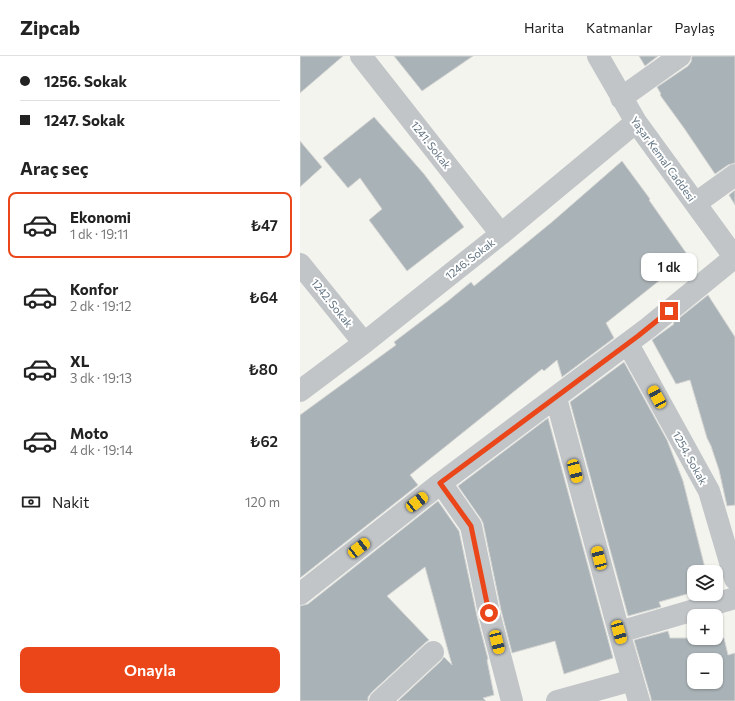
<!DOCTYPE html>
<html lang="tr">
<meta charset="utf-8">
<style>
body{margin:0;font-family:Commissioner,sans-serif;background:#f2f2f2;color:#222;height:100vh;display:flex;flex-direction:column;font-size:15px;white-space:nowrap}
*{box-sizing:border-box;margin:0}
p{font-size:13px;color:#767676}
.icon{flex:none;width:22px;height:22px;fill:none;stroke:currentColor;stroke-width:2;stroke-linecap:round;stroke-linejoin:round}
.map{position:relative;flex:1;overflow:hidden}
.panel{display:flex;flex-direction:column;background:#fff;width:300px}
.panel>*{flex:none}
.top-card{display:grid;align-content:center;height:88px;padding:0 20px;background:#fff}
.fabs{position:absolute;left:387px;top:509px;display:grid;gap:8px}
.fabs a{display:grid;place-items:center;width:36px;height:36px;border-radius:8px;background:#fff;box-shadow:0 1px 3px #0004;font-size:20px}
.end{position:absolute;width:18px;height:18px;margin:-9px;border:5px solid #ea4619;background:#fff;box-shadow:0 0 0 2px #fff}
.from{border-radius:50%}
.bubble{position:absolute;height:28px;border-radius:8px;background:#fff;box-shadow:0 1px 3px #0004;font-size:13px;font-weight:600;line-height:28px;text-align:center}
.car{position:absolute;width:12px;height:24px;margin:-12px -6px;border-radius:5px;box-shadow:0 0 3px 1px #0007;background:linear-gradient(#f5c518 24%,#345 0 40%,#f5c518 0 76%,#345 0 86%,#f5c518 0)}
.top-card b{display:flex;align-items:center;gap:14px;height:38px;font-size:15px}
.top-card b+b{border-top:1px solid #e0e0e0}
.top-card i{width:10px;height:10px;background:#222}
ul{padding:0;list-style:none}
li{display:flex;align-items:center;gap:12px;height:66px;margin:0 8px 6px;padding:0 12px;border:2px solid transparent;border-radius:8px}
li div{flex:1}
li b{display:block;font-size:15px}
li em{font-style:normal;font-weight:600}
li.selected{border-color:#ea4619}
li>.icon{width:36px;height:36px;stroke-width:1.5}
h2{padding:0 20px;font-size:18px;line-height:48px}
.pay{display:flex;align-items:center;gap:10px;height:44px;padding:0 20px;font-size:15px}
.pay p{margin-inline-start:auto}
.button{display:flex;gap:8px;margin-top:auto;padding:8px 20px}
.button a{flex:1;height:46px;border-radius:8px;background:#ea4619;color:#fff;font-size:16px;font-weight:600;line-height:46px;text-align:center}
header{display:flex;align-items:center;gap:24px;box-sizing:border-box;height:56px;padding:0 20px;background:#fff;border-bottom:1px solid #e0e0e0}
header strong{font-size:19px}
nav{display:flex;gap:22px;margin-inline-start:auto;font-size:14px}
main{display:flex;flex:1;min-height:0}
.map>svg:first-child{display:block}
.building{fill:#a9b2b6;stroke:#d5d5d3;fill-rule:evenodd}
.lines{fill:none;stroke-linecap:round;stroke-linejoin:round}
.minor{stroke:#c1c5c8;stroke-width:22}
.route{stroke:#ea4619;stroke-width:5}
.labels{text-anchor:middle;stroke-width:4;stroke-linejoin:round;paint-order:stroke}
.street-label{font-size:11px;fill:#627482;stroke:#fff}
</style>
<header>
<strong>Zipcab</strong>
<nav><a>Harita</a><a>Katmanlar</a><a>Paylaş</a></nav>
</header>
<main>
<section class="panel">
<div class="top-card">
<b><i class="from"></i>1256. Sokak</b>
<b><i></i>1247. Sokak</b>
</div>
<h2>Araç seç</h2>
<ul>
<li class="selected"><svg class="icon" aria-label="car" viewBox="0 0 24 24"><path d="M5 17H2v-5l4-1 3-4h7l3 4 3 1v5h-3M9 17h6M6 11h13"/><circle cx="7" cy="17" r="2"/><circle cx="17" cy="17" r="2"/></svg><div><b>Ekonomi</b><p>1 dk · 19:11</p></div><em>₺47</em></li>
<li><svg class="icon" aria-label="car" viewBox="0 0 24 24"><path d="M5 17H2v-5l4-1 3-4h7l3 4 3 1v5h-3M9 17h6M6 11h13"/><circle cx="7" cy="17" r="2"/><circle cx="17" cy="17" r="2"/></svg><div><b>Konfor</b><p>2 dk · 19:12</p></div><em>₺64</em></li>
<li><svg class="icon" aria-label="car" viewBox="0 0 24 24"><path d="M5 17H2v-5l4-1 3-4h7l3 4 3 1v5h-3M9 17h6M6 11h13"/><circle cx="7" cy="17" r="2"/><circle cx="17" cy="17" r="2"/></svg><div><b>XL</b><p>3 dk · 19:13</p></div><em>₺80</em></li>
<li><svg class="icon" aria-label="car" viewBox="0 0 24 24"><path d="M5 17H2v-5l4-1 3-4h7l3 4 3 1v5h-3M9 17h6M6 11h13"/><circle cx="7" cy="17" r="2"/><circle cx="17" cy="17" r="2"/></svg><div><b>Moto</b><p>4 dk · 19:14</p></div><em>₺62</em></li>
</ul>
<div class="pay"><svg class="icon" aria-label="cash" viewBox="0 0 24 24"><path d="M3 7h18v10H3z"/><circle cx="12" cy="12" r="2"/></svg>Nakit<p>120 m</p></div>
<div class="button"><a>Onayla</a></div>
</section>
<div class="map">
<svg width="435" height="645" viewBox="0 0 435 645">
<rect width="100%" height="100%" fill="#f4f4ef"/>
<path class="building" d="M0,0H43L0,37Z
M94,0H173L122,35Z
M339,0H358L345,10Z
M392,0H435V107L428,109L415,118L384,72L360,39L361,38L357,31L388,10L391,6Z
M74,61L124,118L164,171L107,215L69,164L82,153L60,122L48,132L23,102Z
M0,85L22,111L0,131Z
M322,105L350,143L349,144L389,201L306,267L314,282L262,321L257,304L244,315L242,313L110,419L118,429L0,522V359L96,289L94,286L148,245L171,226L174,230L252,166Z
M435,134V149L429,139Z
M408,239L435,281V449L427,450L419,414L411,390L407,382L390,324L376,328L352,284L374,268L373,267Z
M324,306L367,384L383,425L406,516H394V536L359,546L361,551L328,560L270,346Z
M248,362L313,602L264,618L255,585L212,597L201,554L183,467L181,463L158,430Z
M138,445L159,475L177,560L188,603L187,604L194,639L183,642L186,645H98L141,605L144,601L152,609L125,511L87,540L129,584L125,587L72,636L68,641V645H0V550L8,548Z
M368,575L370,582H424L428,599L435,597V645H351V642L334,584ZM394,604H416V626H394Z"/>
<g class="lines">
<path class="minor" d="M61,0L201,178
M298,0L336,66L435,202
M321,42L380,0
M396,147L435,119
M0,208L64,287
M328,288L409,435L435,523
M0,335L64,287L201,178L336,66
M256,342L319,576L339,645
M141,427L171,470L189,557L212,645
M0,538L141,427L348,272L435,201
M319,576L435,542
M80,645L133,596
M257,645L333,624"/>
</g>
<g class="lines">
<path class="route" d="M189,557L171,470L140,427L338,280L369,255"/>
</g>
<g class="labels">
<g class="street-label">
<text transform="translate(131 89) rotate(52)" y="4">1241. Sokak</text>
<text transform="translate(363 103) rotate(54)" y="4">Yaşar Kemal Caddesi</text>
<text transform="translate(170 203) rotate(-38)" y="4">1246. Sokak</text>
<text transform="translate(32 247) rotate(51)" y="4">1242. Sokak</text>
<text transform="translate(390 402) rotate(61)" y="4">1254. Sokak</text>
</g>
</g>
</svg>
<div class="fabs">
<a><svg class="icon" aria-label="layers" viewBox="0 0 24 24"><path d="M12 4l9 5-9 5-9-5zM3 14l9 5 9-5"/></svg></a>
<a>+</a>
<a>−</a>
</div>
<i class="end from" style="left:189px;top:557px"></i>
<i class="end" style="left:369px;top:255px"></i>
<div class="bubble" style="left:341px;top:197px;width:56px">1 dk</div>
<i class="car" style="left:357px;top:341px;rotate:331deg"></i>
<i class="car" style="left:275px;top:415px;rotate:165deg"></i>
<i class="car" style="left:117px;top:446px;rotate:52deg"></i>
<i class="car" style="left:59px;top:492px;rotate:52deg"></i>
<i class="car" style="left:299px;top:502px;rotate:345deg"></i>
<i class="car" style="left:319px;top:576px;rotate:164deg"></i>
<i class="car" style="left:197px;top:586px;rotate:166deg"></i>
</div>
</main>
